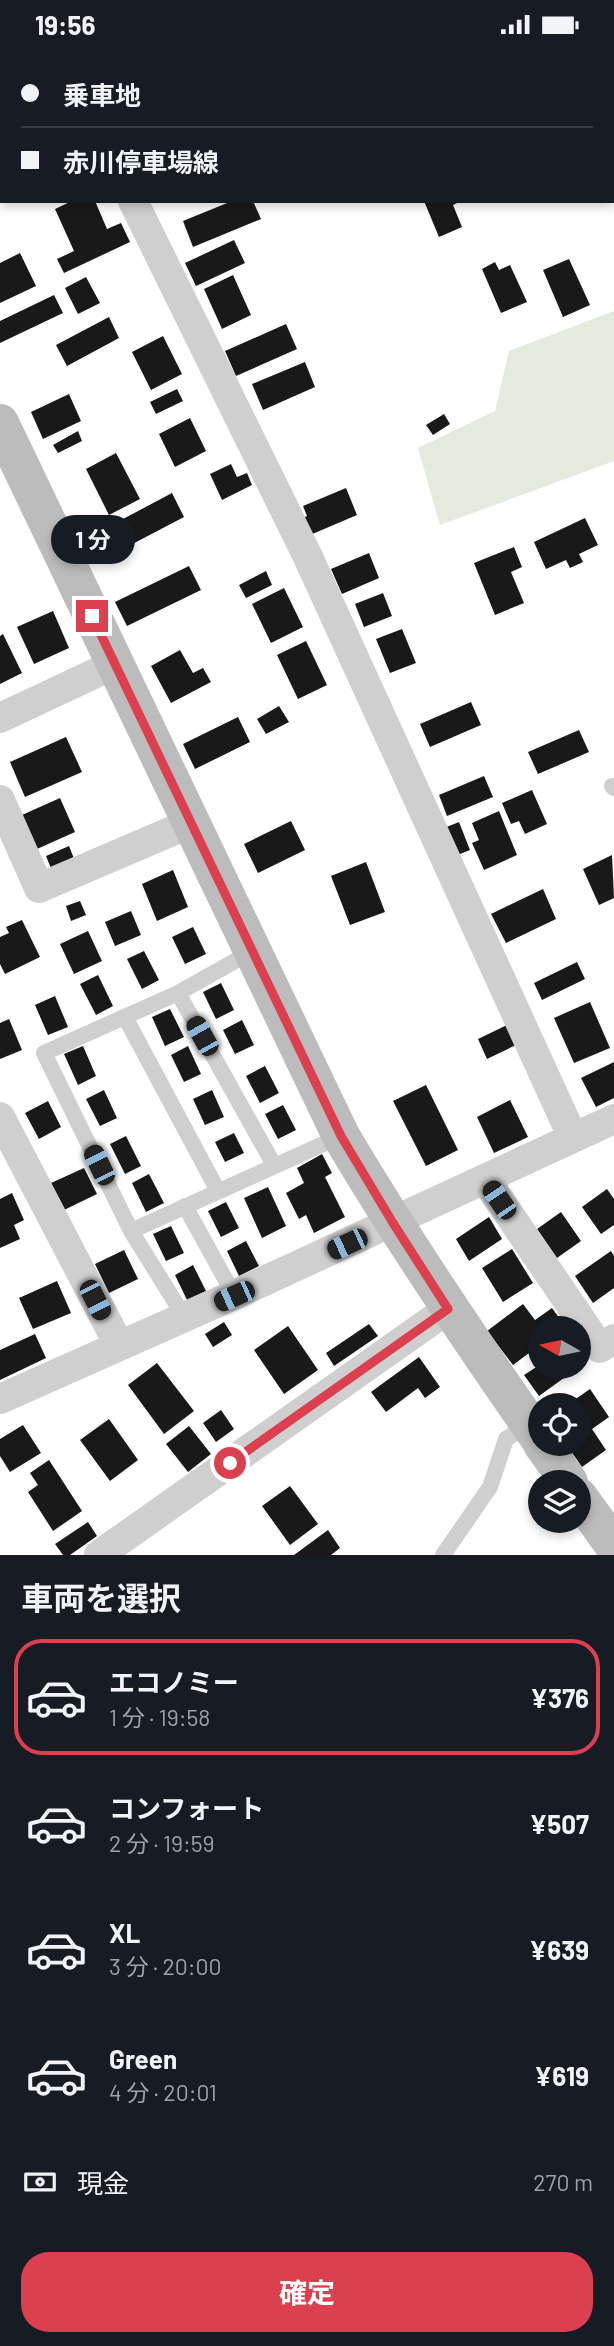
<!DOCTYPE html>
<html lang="ja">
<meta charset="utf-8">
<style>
body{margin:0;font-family:Barlow,"Noto Sans JP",sans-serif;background:#20242c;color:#f1f3f6;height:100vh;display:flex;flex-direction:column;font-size:26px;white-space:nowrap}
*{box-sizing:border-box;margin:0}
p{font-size:23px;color:#9ea1a6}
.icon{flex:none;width:38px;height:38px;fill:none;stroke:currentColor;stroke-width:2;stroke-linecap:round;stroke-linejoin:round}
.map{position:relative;height:1506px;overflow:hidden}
.sheet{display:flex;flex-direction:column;background:#171b24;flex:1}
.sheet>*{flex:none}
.hud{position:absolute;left:0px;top:0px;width:614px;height:154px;box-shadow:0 4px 10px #0003;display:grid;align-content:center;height:154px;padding:0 21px;background:#171b24}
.needle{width:46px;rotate:279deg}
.fabs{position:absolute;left:528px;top:1267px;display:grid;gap:14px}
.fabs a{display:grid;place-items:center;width:63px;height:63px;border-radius:50%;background:#171b24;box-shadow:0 4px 10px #0003;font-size:35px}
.end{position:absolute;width:32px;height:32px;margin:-16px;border:9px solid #dc404f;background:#fff;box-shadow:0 0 0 4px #fff}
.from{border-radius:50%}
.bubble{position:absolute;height:49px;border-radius:24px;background:#171b24;box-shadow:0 4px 10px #0003;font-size:23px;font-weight:700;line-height:49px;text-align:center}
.car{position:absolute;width:21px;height:42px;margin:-21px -10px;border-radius:9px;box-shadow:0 0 5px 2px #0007;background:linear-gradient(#222 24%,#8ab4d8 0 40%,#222 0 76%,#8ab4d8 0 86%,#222 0)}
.hud b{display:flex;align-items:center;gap:24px;height:66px;font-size:26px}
.hud b+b{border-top:2px solid #363941}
.hud i{width:18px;height:18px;background:#f1f3f6}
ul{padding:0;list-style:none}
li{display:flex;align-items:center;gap:21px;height:116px;margin:0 14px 10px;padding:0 7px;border:4px solid transparent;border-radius:28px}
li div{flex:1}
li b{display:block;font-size:26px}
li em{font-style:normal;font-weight:700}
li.current{border-color:#dc404f}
li>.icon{width:63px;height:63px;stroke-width:1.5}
h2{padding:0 21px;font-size:32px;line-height:84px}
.pay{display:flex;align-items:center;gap:18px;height:77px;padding:0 21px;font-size:26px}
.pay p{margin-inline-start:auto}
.action{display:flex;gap:14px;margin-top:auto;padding:14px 21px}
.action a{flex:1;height:80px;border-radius:28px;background:#dc404f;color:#fff;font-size:28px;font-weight:700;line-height:80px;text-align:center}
.status{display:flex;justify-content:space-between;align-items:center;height:49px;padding:0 35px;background:#171b24;direction:ltr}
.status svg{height:19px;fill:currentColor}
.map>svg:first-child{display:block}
.green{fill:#e5eade}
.building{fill:#191919}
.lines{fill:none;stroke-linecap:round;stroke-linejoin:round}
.lane{stroke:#cfcfcf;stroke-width:16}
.street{stroke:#cfcfcf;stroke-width:30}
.secondary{stroke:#bcbcbc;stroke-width:38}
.route{stroke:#dc404f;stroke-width:9}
</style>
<div class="status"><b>19:56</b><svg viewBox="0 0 49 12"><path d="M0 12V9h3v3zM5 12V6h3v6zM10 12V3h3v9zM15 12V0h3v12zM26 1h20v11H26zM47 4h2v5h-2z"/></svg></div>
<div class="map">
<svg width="614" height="1506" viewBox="0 0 614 1506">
<rect width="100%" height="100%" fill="#fff"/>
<path class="green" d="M614,262V412L440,476L418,399L495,362L509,302Z"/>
<path class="building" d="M72,152H95L107,180L121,174L130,193L64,224L57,210L74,202L55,160Z
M232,152H253L261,170L193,198L183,172Z
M424,152H461L453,156L462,178L439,188Z
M234,191L245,214L196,237L185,214Z
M20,204L36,237L0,254V214Z
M569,210L590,256L563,268L543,221Z
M495,213L499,221L510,216L527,253L501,264L482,220Z
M233,226L251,266L222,280L204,240Z
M86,228L100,254L78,265L65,239Z
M54,246L63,264L0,294V272Z
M109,268L119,289L67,317L56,296Z
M286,275L297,300L236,327L225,302Z
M163,287L182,325L151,341L132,303Z
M305,313L315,338L263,361L252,335Z
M177,340L183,352L156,365L150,353Z
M69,345L81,372L43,390L31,363Z
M444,365L450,375L433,386L426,376Z
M190,369L206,402L175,418L159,385Z
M78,382L82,392L58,404L53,396Z
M116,404L140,450L109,466L86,420Z
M231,415L237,428L247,424L252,436L222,451L210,425Z
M346,439L357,466L310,486L303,469L307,467L303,457Z
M172,444L184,468L121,501L113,487L128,479L123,470Z
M585,469L598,496L579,505L583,513L570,519L566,511L546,520L534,493Z
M514,498L522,518L511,523L524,554L495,566L474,514Z
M369,504L379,529L342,545L331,520Z
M189,517L201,541L127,577L115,553Z
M266,522L272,536L246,549L239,536Z
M284,539L303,578L271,594L252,555Z
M383,544L392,567L364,578L355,555Z
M53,562L69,599L34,615L17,578Z
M402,580L416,614L390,624L376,590Z
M3,585L22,624L0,635V587Z
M306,592L327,636L298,650L277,606Z
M180,601L193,624L203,619L211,633L171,654L151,617Z
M471,653L481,676L430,698L420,675Z
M279,657L289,673L266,685L257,670Z
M238,668L250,693L195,720L183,695Z
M579,681L589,703L538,725L528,703Z
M66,688L82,723L25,748L10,713Z
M484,727L493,748L447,767L439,746Z
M532,741L547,775L525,785L519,772L511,775L502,754Z
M60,749L75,783L37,800L22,766Z
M499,762L517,806L484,821L472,794L479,791L472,774Z
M291,772L305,801L258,824L244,795Z
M459,773L470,801L455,807L444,779Z
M69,797L75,812L52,822L46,807Z
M612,806L614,849L599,856L583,820Z
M366,813L385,863L350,876L331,827Z
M173,821L188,858L157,872L142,835Z
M543,840L556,870L506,894L491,865Z
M80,852L86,866L71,872L66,857Z
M131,862L141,886L115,897L105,873Z
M22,871L40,908L5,925L0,915V888L9,884L6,878Z
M193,878L206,905L185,915L172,888Z
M88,882L102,912L74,925L60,895Z
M144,902L159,931L142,940L127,910Z
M577,913L585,930L542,951L534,934Z
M98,926L113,957L96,966L80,935Z
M221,934L234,961L216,970L203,943Z
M55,947L68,978L48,986L35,956Z
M590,953L610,999L574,1014L554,969Z
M170,960L184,988L165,997L152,968Z
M9,970L22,1001L0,1010V974Z
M242,971L254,996L235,1005L223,981Z
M507,976L516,996L487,1010L478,990Z
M83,997L96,1027L78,1036L64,1005Z
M188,997L201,1025L184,1033L171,1006Z
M614,1013V1049L596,1058L581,1029Z
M265,1017L279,1044L260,1054L246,1027Z
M426,1036L458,1101L426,1117L393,1052Z
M104,1041L117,1069L100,1077L86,1050Z
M212,1041L224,1068L205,1076L193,1050Z
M510,1051L528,1088L494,1104L477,1068Z
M48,1052L61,1078L39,1090L25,1064Z
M283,1056L296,1081L278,1090L265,1065Z
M234,1084L244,1104L225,1113L215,1093Z
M126,1087L141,1117L125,1125L110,1095Z
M322,1105L332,1124L325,1128L345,1168L314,1184L306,1166L299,1170L286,1144L304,1134L297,1119Z
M84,1119L97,1145L64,1161L51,1134Z
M149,1125L164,1154L146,1163L132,1134Z
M268,1138L286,1177L262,1189L244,1149Z
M607,1140L614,1150V1176L601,1185L582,1158Z
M12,1144L24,1171L14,1176L20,1190L0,1199V1150Z
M226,1153L239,1179L221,1188L208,1162Z
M561,1163L581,1192L557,1209L537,1180Z
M489,1168L502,1190L469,1212L456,1190Z
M171,1177L184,1204L166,1212L153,1185Z
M246,1192L259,1217L239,1227L227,1202Z
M512,1200L533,1234L503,1253L482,1219Z
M124,1201L138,1230L109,1244L95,1215Z
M611,1202L614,1207V1239L593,1254L575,1227Z
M193,1216L206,1242L187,1251L175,1226Z
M57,1232L71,1264L33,1280L19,1249Z
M523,1255L535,1271L552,1259L565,1277L561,1279H541V1295L513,1316L487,1282Z
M224,1273L232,1286L213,1298L205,1285Z
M369,1275L378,1287L334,1317L326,1304Z
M288,1277L318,1321L284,1345L254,1301Z
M35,1285L46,1309L0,1331V1301Z
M579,1303L586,1313L539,1347L524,1326L541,1315V1318H579Z
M419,1308L440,1338L425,1349L418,1339L386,1363L371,1343Z
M157,1314L194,1362L164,1385L128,1336Z
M590,1340L609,1368L592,1380L606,1401L582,1418L566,1395H579V1356H567Z
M221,1361L234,1380L216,1393L203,1374Z
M109,1370L138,1411L110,1432L80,1391Z
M23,1376L41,1404L10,1423L0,1407V1390Z
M189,1377L211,1405L188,1423L166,1395Z
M49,1411L82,1462L53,1482L28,1443L38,1436L30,1424Z
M290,1437L318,1475L290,1496L262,1457Z
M88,1473L97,1487L70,1506H63L55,1495Z
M328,1481L340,1499L331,1506H294Z"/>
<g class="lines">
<path class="lane" d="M612,737L614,739
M178,944L274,1116
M125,968L218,1142
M185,1157L234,1246
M131,1182L341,1087
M185,1269L131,1182L44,1004L178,944L253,902
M443,1506L490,1438L506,1390L529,1375"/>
<path class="street" d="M63,0V2
M133,152L308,508L573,1089
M0,669L115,615
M0,751L39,839L191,774
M0,1068L119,1296
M485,1130L600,1299L614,1290
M0,1350L234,1246L614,1070
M99,1506L448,1260"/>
<path class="secondary" d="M0,374L341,1087C403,1192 471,1292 541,1392
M542,1395L569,1433
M579,1448L614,1497"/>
</g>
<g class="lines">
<path class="route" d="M92,567L341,1087L393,1174L448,1260L230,1414"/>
</g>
</svg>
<div class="fabs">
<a><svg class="needle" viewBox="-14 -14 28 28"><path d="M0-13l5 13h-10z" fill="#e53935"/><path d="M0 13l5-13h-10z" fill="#9ea1a6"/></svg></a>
<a><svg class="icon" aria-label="locate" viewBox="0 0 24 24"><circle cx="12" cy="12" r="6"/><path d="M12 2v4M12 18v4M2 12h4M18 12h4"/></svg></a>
<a><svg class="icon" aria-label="layers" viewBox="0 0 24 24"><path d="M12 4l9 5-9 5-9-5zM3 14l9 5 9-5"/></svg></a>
</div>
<i class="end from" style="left:230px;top:1414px"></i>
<i class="end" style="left:92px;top:567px"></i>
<div class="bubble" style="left:51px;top:466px;width:84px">1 分</div>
<i class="car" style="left:202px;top:987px;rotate:331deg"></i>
<i class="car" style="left:99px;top:1116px;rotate:334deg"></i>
<i class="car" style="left:499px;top:1151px;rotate:326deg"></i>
<i class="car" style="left:347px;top:1195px;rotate:245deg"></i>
<i class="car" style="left:234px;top:1247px;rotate:246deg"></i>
<i class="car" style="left:95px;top:1251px;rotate:153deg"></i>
<div class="hud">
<b><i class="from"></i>乗車地</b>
<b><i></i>赤川停車場線</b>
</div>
</div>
<section class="sheet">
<h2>車両を選択</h2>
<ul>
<li class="current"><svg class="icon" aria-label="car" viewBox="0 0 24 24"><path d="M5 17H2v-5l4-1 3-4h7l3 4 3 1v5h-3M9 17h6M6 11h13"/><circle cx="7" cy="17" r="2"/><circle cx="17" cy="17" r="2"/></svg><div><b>エコノミー</b><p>1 分 · 19:58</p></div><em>¥376</em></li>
<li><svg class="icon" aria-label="car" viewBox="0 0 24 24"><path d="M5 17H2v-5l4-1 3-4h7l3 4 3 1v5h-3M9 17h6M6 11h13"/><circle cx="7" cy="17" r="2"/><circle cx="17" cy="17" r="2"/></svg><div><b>コンフォート</b><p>2 分 · 19:59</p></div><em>¥507</em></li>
<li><svg class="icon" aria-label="car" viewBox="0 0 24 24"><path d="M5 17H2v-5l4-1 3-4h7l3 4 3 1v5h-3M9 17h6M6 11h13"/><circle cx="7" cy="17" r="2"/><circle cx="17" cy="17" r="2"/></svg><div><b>XL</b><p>3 分 · 20:00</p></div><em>¥639</em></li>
<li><svg class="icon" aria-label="car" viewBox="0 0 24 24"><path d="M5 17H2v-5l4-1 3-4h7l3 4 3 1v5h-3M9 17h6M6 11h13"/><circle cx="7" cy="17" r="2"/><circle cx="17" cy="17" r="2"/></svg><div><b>Green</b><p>4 分 · 20:01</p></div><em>¥619</em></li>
</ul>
<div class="pay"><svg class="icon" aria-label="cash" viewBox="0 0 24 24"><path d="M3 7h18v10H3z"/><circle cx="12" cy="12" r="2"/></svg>現金<p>270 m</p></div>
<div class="action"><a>確定</a></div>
</section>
